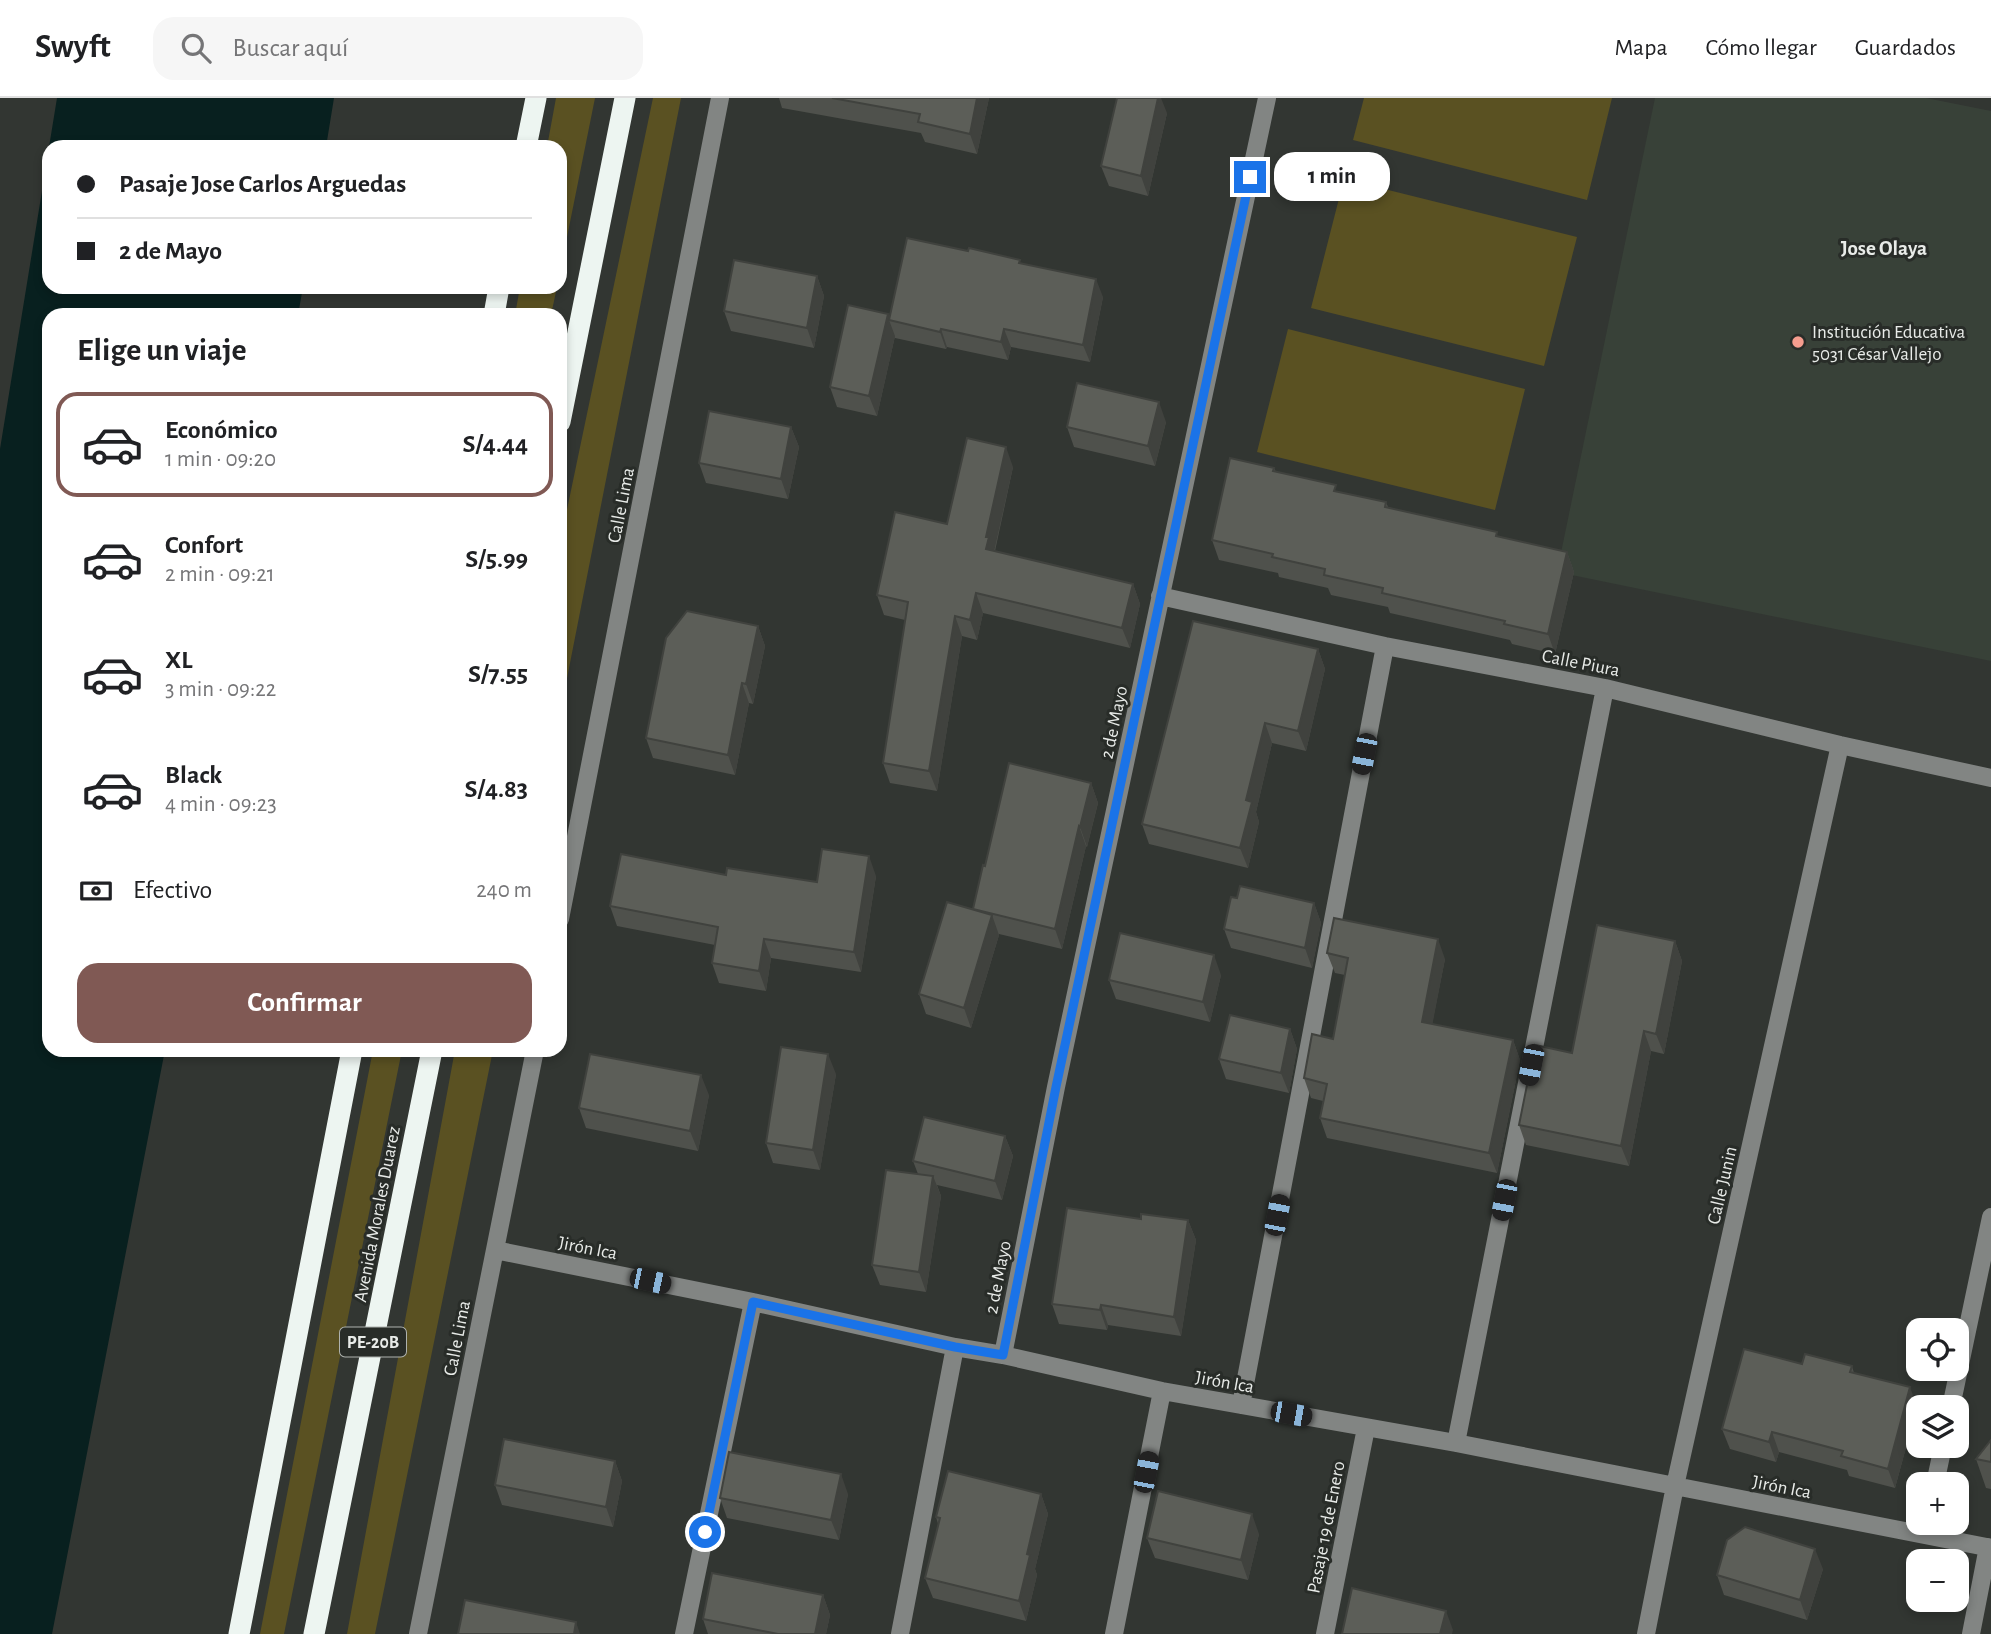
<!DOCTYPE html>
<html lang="es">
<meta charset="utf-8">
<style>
body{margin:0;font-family:"Alegreya Sans",sans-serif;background:#f6f6f6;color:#202124;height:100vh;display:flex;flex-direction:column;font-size:26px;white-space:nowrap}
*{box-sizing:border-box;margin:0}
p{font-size:23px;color:#757577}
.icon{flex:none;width:38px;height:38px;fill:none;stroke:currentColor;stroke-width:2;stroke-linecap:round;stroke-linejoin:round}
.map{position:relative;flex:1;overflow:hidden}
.drawer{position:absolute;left:42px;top:210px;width:525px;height:749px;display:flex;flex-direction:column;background:#fff;border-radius:21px;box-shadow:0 4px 10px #0003}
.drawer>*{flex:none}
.hud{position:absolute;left:42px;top:42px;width:525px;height:154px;border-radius:21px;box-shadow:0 4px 10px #0003;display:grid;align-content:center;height:154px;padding:0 35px;background:#fff}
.buttons{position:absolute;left:1906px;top:1220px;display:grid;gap:14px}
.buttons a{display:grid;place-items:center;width:63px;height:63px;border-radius:14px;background:#fff;box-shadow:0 4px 10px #0003;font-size:35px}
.end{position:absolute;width:32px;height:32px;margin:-16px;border:9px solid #1a73e8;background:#fff;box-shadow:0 0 0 4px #fff}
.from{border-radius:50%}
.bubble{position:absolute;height:49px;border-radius:21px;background:#fff;box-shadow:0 4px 10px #0003;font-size:23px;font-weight:600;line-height:49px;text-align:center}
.car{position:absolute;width:21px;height:42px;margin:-21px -10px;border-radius:9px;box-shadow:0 0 5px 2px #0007;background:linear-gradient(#222 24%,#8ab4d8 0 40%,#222 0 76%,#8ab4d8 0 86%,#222 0)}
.hud b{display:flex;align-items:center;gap:24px;height:66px;font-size:26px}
.hud b+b{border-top:2px solid #e0e0e0}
.hud i{width:18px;height:18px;background:#202124}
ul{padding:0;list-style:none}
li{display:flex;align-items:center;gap:21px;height:105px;margin:0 14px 10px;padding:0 21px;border:4px solid transparent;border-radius:21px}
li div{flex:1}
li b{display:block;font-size:26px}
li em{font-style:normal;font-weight:600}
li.selected{border-color:#805954}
li>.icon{width:63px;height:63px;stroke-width:1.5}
h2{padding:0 35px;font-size:32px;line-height:84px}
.pay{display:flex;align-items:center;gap:18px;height:77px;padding:0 35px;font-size:26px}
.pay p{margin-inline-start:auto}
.button{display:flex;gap:14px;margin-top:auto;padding:14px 35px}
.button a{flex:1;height:80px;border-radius:21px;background:#805954;color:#fff;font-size:28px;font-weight:600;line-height:80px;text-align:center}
header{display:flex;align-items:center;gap:42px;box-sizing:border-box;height:98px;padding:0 35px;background:#fff;border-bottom:2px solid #e0e0e0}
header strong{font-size:33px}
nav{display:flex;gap:38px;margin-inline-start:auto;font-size:24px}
.search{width:490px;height:63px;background:#f6f6f6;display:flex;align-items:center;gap:18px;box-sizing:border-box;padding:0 24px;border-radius:21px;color:#757577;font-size:26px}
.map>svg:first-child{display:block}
.built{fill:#384138}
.green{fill:#5a5122}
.water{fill:#08201f}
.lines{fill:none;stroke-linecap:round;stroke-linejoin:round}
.minor{stroke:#828583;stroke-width:18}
.highway{stroke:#edf5f1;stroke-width:21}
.wall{fill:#4f514c}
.shaded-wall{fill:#40423e}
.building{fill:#5c5e58;stroke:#40423e;stroke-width:2}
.route{stroke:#1a73e8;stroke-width:9}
.poi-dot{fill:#f59d8e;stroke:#282c28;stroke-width:2.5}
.labels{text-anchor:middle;stroke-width:6;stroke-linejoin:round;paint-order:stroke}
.shield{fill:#282c28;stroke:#aeb2ae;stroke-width:2}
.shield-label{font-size:18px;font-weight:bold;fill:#e8ebe8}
.poi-label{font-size:19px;fill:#e8ebe8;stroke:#282c28;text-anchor:start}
.street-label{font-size:19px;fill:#e8ebe8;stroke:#282c28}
.neighbourhood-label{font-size:21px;font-weight:bold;fill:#e8ebe8;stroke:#282c28}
</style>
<header>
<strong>Swyft</strong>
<div class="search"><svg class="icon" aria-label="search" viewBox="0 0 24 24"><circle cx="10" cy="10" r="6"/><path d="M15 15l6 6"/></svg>Buscar aquí</div>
<nav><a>Mapa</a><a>Cómo llegar</a><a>Guardados</a></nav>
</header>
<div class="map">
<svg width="1991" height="1536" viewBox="0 0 1991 1536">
<rect width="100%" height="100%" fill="#323632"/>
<path class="built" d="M1655,0H1926L1991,13V563L1557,474Z"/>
<path class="green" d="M556,0H595L560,174V49H547Z
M653,0H681L560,616V445Z
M1364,0H1612L1587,102L1353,42Z
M1344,81L1577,139L1544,268L1311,210Z
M520,189H557L551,217H515Z
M1288,231L1525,291L1495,412L1257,354Z
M373,952H402L284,1536H260Z
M455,952H493L375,1536H347Z"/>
<path class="water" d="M57,0H334L326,49H49Z
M49,50V189H303L298,217H49V952H165L52,1536H0V351Z"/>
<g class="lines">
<path class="minor" d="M1160,498L1385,548L1605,590L1840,647L1991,680
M560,821L720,0
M495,1152L753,1204L955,1249L1003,1257L1162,1293L1456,1345L1991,1450
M1003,1257L1056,989L1267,0
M1241,1307L1385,548
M1951,1309L1991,1119
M1456,1345L1605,590
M1935,1386L1943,1348
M418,1536L535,952
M684,1536L753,1204
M900,1536L955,1249
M1114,1536L1162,1293
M1325,1536L1366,1330
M1646,1536L1675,1388L1840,647
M1971,1536L1988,1449"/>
<path class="highway" d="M526,49L536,0
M494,217L499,189
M560,324L625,0
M239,1536L352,952
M314,1536L432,952"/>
</g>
<path class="wall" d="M779,0H989L977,56L925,44L921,35L782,10Z
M1167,15L1148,98L1109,88L1101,68Z
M1021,166L1103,199L1090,264L1011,249L1008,262L947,249L946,251L895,240V238L877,318L837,309L830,289L888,216L889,219Z
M817,178L824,198L814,250L731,233L724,213Z
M1166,324L1155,368L1074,349L1067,329Z
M791,329L799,349L788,401L706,385L699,365Z
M1013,369L995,453L1133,486L1140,506L1130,550L983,515L977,542L962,538L937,693L890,685L883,665L905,522L884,517L877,497L947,426Z
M1274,370L1276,374L1338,394L1386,404L1388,409L1498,438L1567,454L1574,474L1555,556L1512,546L1510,542L1390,515L1388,509L1331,497L1328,490L1279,479L1278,475L1219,462L1212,442Z
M758,528L765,548L753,606L749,605L735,677L653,660L646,640Z
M1318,551L1325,571L1306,653L1272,645L1256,714L1259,724L1248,770L1149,746L1142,726Z
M1091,685L1098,705L1087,749L1086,748L1062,851L999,836V837L971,930L926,916L919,896L973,812L985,768Z
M726,777L817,784L876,778L861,874L771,860L766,893L719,885L712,865L715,847L617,828L610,808Z
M1237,800L1314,805L1321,825L1312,870L1231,850L1224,831Z
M1675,843L1682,863L1664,956L1651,953L1629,1068L1526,1047L1519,1027L1572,955Z
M1327,855L1445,861L1432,926L1513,942L1520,962L1497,1075L1327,1040L1320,1020L1323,1003L1311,1000L1304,980L1333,941L1345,877L1335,875Z
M1221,877L1210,924L1116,901L1109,882Z
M1290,931L1297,951L1289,995L1226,981L1219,961Z
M836,976L820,1072L773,1065L766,1045Z
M709,997L698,1053L586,1030L579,1010Z
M1005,1038L1013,1058L1002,1102L937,1087L941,1098L926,1194L880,1187L872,1167L918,1076L913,1063Z
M1141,1121L1188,1122L1196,1142L1181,1238L1108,1227L1107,1232L1059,1226L1052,1206Z
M1802,1266L1852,1268L1854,1275L1917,1309L1895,1390L1849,1378L1847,1372L1779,1354L1776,1364L1730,1351L1722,1331Z
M1991,1342V1391L1986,1390L1976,1361Z
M615,1363L622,1383L613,1429L502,1407L495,1387Z
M848,1396L839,1442L727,1420L720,1400Z
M1041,1396L1048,1416L1035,1471L1037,1477L1026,1523L933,1500L925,1480L938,1426L936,1419Z
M1259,1436L1248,1482L1155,1460L1147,1440Z
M1823,1471L1807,1522L1724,1497L1717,1477Z
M823,1497L830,1517L826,1536H708L703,1521Z"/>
<path class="shaded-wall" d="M977,0H989L977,56L970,36Z
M1158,0H1161L1167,15L1148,98L1141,78Z
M817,178L824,198L814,250L807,230Z
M1096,181L1103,199L1090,264L1083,247Z
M888,216L891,223L889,222L895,238L877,318L869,298Z
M941,231L947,249L946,251L940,234Z
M1004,231L1011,249L1008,262L1001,244Z
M1159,304L1166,324L1155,368L1148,348Z
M791,329L799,349L788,401L781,381Z
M1006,349L1013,369L994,454L986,451V439Z
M1567,454L1574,474L1555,556L1548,536Z
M1133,486L1140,506L1130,550L1122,530Z
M976,495L983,515L977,542L970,522Z
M955,518L962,538L937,693L929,673Z
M758,528L765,548L753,606L746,586Z
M1318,551L1325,571L1306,653L1298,633Z
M742,585L749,605L735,677L728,657Z
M1265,625L1272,645L1256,714L1259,724L1248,770L1240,750L1246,702Z
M1091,685L1098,705L1087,749L1080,729Z
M1079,728L1086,748L1062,851L1055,831Z
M869,758L876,778L861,874L854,854Z
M1314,805L1321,825L1312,870L1305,850Z
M992,817L999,837L971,930L964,910Z
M764,841L771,860L766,893L759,873Z
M1438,841L1445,861L1429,944L1422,924Z
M1675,843L1682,863L1664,956L1656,936Z
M1214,857L1221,877L1210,924L1203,904Z
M1290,931L1297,951L1289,995L1281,975Z
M1644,933L1651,953L1629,1068L1621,1048Z
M1513,942L1520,962L1497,1075L1489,1055Z
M828,956L836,976L820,1072L813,1052Z
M701,977L709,997L698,1053L690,1033Z
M1005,1038L1013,1058L1002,1102L995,1083Z
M933,1078L941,1098L926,1194L919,1174Z
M1188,1122L1196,1142L1181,1238L1174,1219Z
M1101,1207L1108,1227L1107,1232L1100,1212Z
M1910,1289L1917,1309L1895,1390L1888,1371Z
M1772,1334L1779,1354L1776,1364L1769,1344Z
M615,1363L622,1383L613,1429L606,1409Z
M841,1376L848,1396L839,1442L831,1422Z
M1041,1396L1048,1416L1035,1471L1037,1477L1026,1523L1019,1503L1027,1456Z
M1252,1416L1259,1436L1248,1482L1241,1462Z
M1815,1451L1823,1471L1807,1522L1800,1502Z
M823,1497L830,1517L826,1536H815Z
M1446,1513L1453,1532L1452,1536H1440Z
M576,1524L580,1536H574Z"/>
<path class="building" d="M832,0H977L970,36L918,24L920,16Z
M1117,0H1158L1141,78L1101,68Z
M907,140L968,153L969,150L1020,162L1019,165L1096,181L1083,247L1004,231L1001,244L941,231L940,234L889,222Z
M734,162L817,178L807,230L724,213Z
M848,207L888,216L869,298L830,289Z
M1077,285L1159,304L1148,348L1067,329Z
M709,313L791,329L781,381L699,365Z
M967,340L1006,349L986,439H989L986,451L1133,486L1122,530L976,495L970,522L955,518L929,673L883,665L908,504L877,497L895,414L947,426Z
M1230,360L1274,370L1273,373L1336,387L1334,393L1386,404L1385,409L1497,434L1496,438L1567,454L1548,536L1504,526L1505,523L1382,495L1383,490L1324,477L1325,471L1272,459L1273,456L1212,442Z
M687,513L758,528L746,586L742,585L728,657L646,640L666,540Z
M1193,523L1318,551L1298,633L1265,625L1246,702L1252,704L1240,750L1142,726Z
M1009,665L1091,685L1080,729L1079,728L1055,831L973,811L983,767L985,768Z
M822,751L869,758L854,854L764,841L759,873L712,865L718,829L610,808L621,756L726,777L727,770L817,784Z
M1240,788L1314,805L1305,850L1224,831L1231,799L1237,800Z
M947,804L992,817L964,910L919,896Z
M1334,820L1438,841L1422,924L1513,942L1489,1055L1320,1020L1327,986L1304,980L1312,936L1333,941L1348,860L1327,855Z
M1597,827L1675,843L1656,936L1644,933L1621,1048L1519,1027L1535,947L1572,955Z
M1120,835L1214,857L1203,904L1109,882Z
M1230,917L1290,931L1281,975L1219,961Z
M781,949L828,956L813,1052L766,1045Z
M590,956L701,977L690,1033L579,1010Z
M924,1019L1005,1038L995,1083L913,1063Z
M886,1072L933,1078L919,1174L872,1167Z
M1067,1110L1141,1121V1116L1188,1122L1174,1219L1101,1207L1100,1212L1052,1206Z
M1744,1251L1802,1266L1805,1256L1852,1268L1850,1274L1910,1289L1888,1371L1841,1358L1843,1353L1772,1334L1769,1344L1722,1331Z
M504,1341L615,1363L606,1409L495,1387Z
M1991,1342V1364L1976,1361Z
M729,1354L841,1376L831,1422L720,1400Z
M948,1373L1041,1396L1027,1456L1030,1457L1019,1503L925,1480L940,1420L936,1419Z
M1158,1393L1252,1416L1241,1462L1147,1440Z
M1745,1429L1815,1451L1800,1502L1717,1477L1727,1442Z
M712,1475L823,1497L815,1536H778L703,1521Z
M1352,1490L1446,1513L1440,1536H1342Z
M465,1502L576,1524L574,1536H458Z"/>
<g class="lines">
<path class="route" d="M705,1434L753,1204L955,1249L1003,1257L1056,989L1250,79"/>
</g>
<circle class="poi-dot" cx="1798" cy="244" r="7"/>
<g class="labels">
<rect class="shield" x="340" y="1229.5" width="66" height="29" rx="5"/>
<g class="shield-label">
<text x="373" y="1250">PE-20B</text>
</g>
<g class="poi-label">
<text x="1812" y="240">Institución Educativa<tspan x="1812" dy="22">5031 César Vallejo</tspan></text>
</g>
<g class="street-label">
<text transform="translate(620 407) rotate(-79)" y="7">Calle Lima</text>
<text transform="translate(1581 564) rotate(11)" y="7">Calle Piura</text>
<text transform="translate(1113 624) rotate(-78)" y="7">2 de Mayo</text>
<text transform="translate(1721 1087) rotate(-77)" y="7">Calle Junin</text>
<text transform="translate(376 1116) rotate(-79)" y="7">Avenida Morales Duarez</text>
<text transform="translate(588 1149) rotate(11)" y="7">Jirón Ica</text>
<text transform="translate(997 1179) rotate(-79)" y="7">2 de Mayo</text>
<text transform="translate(456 1240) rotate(-79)" y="7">Calle Lima</text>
<text transform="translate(1225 1283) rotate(10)" y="7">Jirón Ica</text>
<text transform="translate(1782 1388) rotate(11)" y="7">Jirón Ica</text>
<text transform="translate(1325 1429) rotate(-79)" y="7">Pasaje 19 de Enero</text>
</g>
<g class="neighbourhood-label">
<text x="1884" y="157">Jose Olaya</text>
</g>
</g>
</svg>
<div class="buttons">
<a><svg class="icon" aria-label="locate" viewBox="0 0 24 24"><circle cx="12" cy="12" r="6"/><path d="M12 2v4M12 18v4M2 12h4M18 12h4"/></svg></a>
<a><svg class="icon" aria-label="layers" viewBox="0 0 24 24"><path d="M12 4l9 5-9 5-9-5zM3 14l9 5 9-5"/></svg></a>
<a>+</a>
<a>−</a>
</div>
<i class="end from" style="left:705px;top:1434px"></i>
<i class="end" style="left:1250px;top:79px"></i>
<div class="bubble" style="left:1274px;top:54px;width:116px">1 min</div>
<i class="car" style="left:1364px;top:656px;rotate:191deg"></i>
<i class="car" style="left:1531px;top:967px;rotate:191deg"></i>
<i class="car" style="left:1504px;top:1102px;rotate:191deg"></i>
<i class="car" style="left:1277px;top:1117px;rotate:11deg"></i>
<i class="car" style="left:650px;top:1183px;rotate:102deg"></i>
<i class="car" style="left:1291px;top:1316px;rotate:100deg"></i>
<i class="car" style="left:1146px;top:1374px;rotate:11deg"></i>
<div class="hud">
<b><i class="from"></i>Pasaje Jose Carlos Arguedas</b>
<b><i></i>2 de Mayo</b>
</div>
<section class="drawer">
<h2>Elige un viaje</h2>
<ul>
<li class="selected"><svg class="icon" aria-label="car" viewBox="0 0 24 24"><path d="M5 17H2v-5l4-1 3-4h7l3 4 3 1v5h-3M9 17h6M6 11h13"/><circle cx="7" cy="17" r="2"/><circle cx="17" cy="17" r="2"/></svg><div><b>Económico</b><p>1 min · 09:20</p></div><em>S/4.44</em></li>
<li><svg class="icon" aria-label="car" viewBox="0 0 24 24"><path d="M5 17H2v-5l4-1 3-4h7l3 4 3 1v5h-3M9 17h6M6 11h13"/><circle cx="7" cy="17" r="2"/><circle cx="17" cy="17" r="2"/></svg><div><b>Confort</b><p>2 min · 09:21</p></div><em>S/5.99</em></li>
<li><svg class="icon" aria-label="car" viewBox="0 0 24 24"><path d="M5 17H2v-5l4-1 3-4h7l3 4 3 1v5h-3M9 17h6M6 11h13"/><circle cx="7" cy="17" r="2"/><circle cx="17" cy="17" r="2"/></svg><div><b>XL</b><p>3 min · 09:22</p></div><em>S/7.55</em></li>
<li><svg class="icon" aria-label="car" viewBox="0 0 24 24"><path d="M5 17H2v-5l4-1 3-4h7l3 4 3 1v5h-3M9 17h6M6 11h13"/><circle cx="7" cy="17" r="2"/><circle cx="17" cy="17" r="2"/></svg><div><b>Black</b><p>4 min · 09:23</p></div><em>S/4.83</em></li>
</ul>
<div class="pay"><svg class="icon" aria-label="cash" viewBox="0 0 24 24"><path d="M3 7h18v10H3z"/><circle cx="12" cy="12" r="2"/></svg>Efectivo<p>240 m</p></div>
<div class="button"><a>Confirmar</a></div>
</section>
</div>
